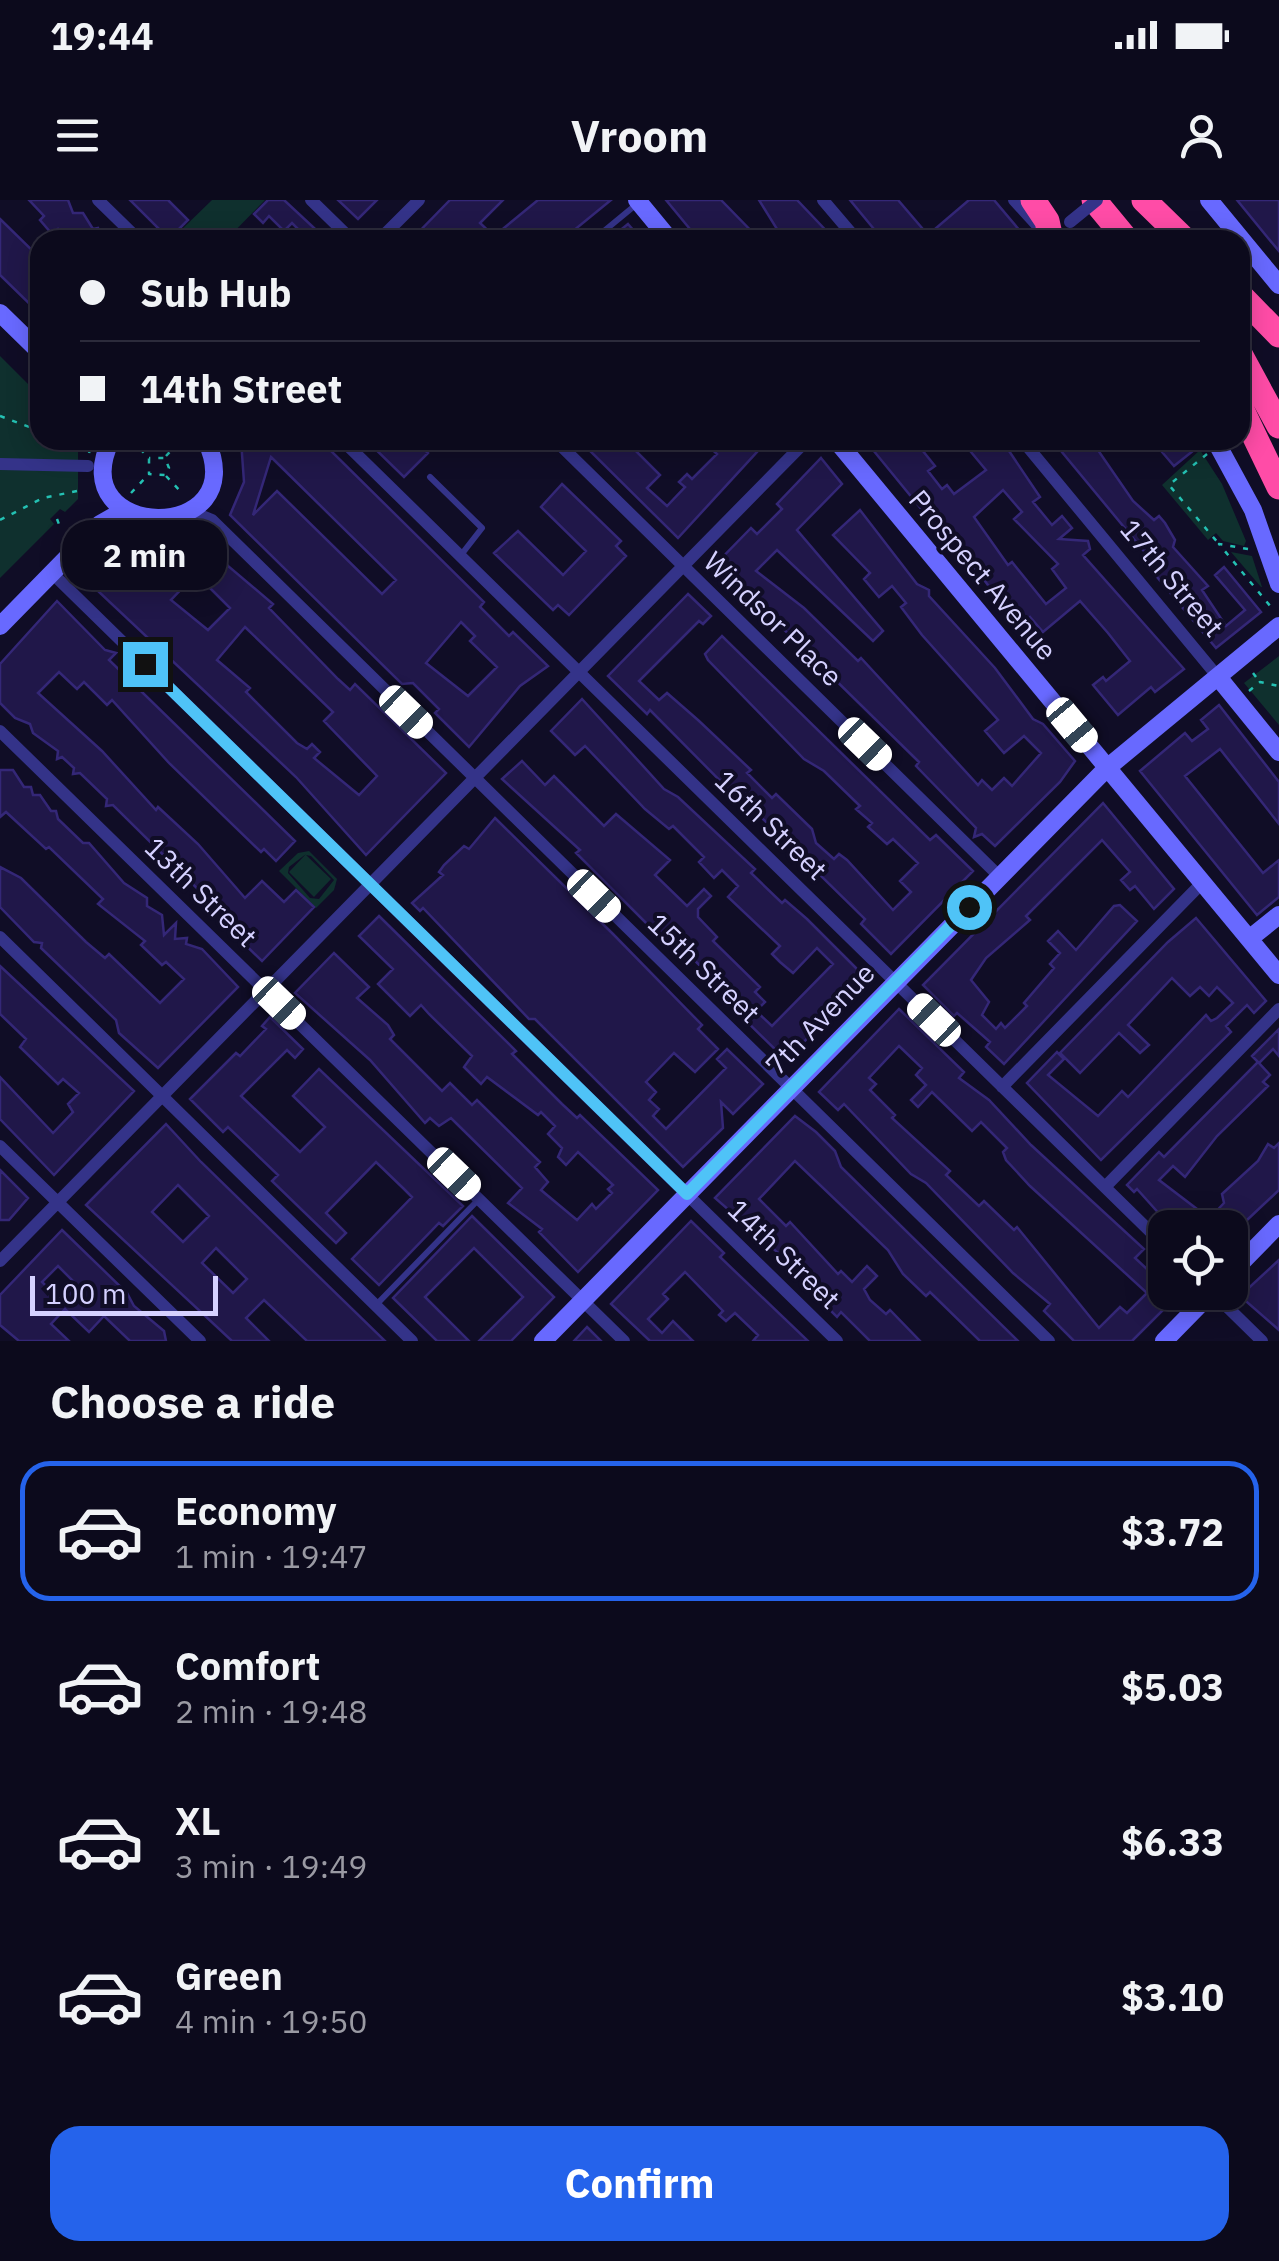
<!DOCTYPE html>
<meta charset="utf-8">
<style>
body{margin:0;font-family:"IBM Plex Sans",sans-serif;background:#151325;color:#f1f3f6;height:100vh;display:flex;flex-direction:column;font-size:38px;white-space:nowrap}
*{box-sizing:border-box;margin:0}
p{font-size:32px;color:#9a9aa3}
.icon{flex:none;width:55px;height:55px;fill:none;stroke:currentColor;stroke-width:2;stroke-linecap:round;stroke-linejoin:round}
.map{position:relative;height:1141px;overflow:hidden}
.sheet{display:flex;flex-direction:column;background:#0c0a1c;flex:1}
.sheet>*{flex:none}
.hud{position:absolute;left:30px;top:30px;width:1220px;height:220px;border-radius:30px;box-shadow:0 5px 25px #0003,0 0 0 2px #2c2b3b;display:grid;align-content:center;height:220px;padding:0 50px;background:#0c0a1c}
.tools{position:absolute;left:1148px;top:1010px;display:grid;gap:20px}
.tools a{display:grid;place-items:center;width:100px;height:100px;border-radius:20px;background:#0c0a1c;box-shadow:0 5px 25px #0003,0 0 0 2px #2c2b3b;font-size:50px}
.scale{position:absolute;left:30px;bottom:25px;width:188px;box-sizing:border-box;padding-left:10px;border:5px solid #d5d1ff;border-top:0;font-size:28px;line-height:35px;white-space:nowrap;color:#d5d1ff;-webkit-text-stroke:8px #100d26;paint-order:stroke}
.end{position:absolute;width:45px;height:45px;margin:-22px;border:12px solid #4fc3f7;background:#111;box-shadow:0 0 0 5px #111}
.from{border-radius:50%}
.bubble{position:absolute;height:70px;border-radius:30px;background:#0c0a1c;box-shadow:0 5px 25px #0003,0 0 0 2px #2c2b3b;font-size:32px;font-weight:700;line-height:70px;text-align:center}
.car{position:absolute;width:30px;height:60px;margin:-30px -15px;border-radius:12px;box-shadow:0 0 8px 2px #0007;background:linear-gradient(#fff 24%,#345 0 40%,#fff 0 76%,#345 0 86%,#fff 0)}
.hud b{display:flex;align-items:center;gap:35px;height:95px;font-size:38px}
.hud b+b{border-top:2px solid #2c2b3b}
.hud i{width:25px;height:25px;background:#f1f3f6}
ul{padding:0;list-style:none}
li{display:flex;align-items:center;gap:30px;height:140px;margin:0 20px 15px;padding:0 30px;border:5px solid transparent;border-radius:30px}
li div{flex:1}
li b{display:block;font-size:38px}
li em{font-style:normal;font-weight:700}
li.selected{border-color:#2563eb}
li>.icon{width:90px;height:90px;stroke-width:1.5}
h2{padding:0 50px;font-size:45px;line-height:120px}
.action{display:flex;gap:20px;margin-top:auto;padding:20px 50px}
.action a{flex:1;height:115px;border-radius:30px;background:#2563eb;color:#fff;font-size:40px;font-weight:700;line-height:115px;text-align:center}
.status{display:flex;justify-content:space-between;align-items:center;height:70px;padding:0 50px;background:#0c0a1c;direction:ltr}
.status svg{height:28px;fill:currentColor}
header{display:flex;justify-content:space-between;align-items:center;height:130px;padding:0 50px;background:#0c0a1c;font-size:45px;font-weight:700}
.map>svg:first-child{display:block}
.green{fill:#0f302e;fill-rule:evenodd}
.building{fill:#201749;stroke:#342777;stroke-width:2.5;fill-rule:evenodd}
.lines{fill:none;stroke-linecap:round;stroke-linejoin:round}
.path{stroke:#24c1b3;stroke-width:2.5;stroke-dasharray:5 8;stroke-linecap:butt}
.lane{stroke:#343389;stroke-width:6}
.street{stroke:#343389;stroke-width:12}
.secondary{stroke:#6869ff;stroke-width:18}
.highway{stroke:#ff4ca7;stroke-width:25}
.street-bridge{stroke:#343389;stroke-width:12}
.route{stroke:#4fc3f7;stroke-width:12}
.labels{text-anchor:middle;stroke-width:8;stroke-linejoin:round;paint-order:stroke}
.street-label{font-size:28px;fill:#d5d1ff;stroke:#100d26}
</style>
<div class="status"><b>19:44</b><svg viewBox="0 0 49 12"><path d="M0 12V9h3v3zM5 12V6h3v6zM10 12V3h3v9zM15 12V0h3v12zM26 1h20v11H26zM47 4h2v5h-2z"/></svg></div>
<header><svg class="icon" aria-label="menu" viewBox="0 0 24 24"><path d="M4 6h16M4 12h16M4 18h16"/></svg>Vroom<svg class="icon" aria-label="person" viewBox="0 0 24 24"><circle cx="12" cy="8" r="4"/><path d="M4 21q1-7 8-7t8 7"/></svg></header>
<div class="map">
<svg width="1279" height="1141" viewBox="0 0 1279 1141">
<rect width="100%" height="100%" fill="#100d26"/>
<path class="green" d="M212,0H265L226,40H181L176,35Z
M0,156L32,188L30,191L40,196V240H78V299L65,312L60,309L50,319L54,324L0,378Z
M1200,250L1222,284L1246,341L1244,346L1223,341L1216,333L1208,340L1162,285Z
M1231,352L1252,356L1262,387H1261Z
M1279,456V525L1244,483Z
M309,651L337,679L334,690L316,708L279,671L298,653ZM306,654L289,672L314,697L331,679L306,655L311,656L334,680L319,699L310,698L288,673L289,667Z"/>
<path class="building" d="M29,0H68L73,13H83L93,29L98,28L102,40H69L58,29L52,34L40,20L44,16Z
M130,0H168L188,20L169,39Z
M268,0H284L327,40H309L292,23L284,31L269,16L263,23L254,14Z
M338,0H377L358,19Z
M450,0H503L480,23L498,40H465L460,35L455,40H411Z
M538,0H611L562,40H515L504,28Z
M666,0H721L760,40H699Z
M759,0H797L835,40H796L789,32L778,40H764L777,29Z
M850,0H898L928,35L969,0H994L1021,32L1011,40H883Z
M1237,0H1279V51L1268,38Z
M0,19L40,58V114L0,75Z
M628,24L642,40H608Z
M241,240H320L484,402L480,407L509,436L513,432L548,466L520,486L469,547L435,513L439,509L413,483L402,484L230,315L244,282ZM271,257L396,380L382,394L277,291L253,315ZM461,422L475,436L470,441L497,467L468,496L426,463Z
M366,240H414L428,253L404,277Z
M579,240H625L660,275L647,288L667,306L685,287L679,282L687,274L692,279L717,254L702,240H768L678,338Z
M885,240H914L935,266L928,271L942,289L947,285L954,294L986,270L961,240H996L1007,248L1040,297L1033,302L1052,325L1062,316L1072,328L1059,339L1088,341L1090,349L1083,355L1184,469L1155,492L1151,487L1118,515L1093,485L1103,477L1106,481L1130,461L1108,433L1080,401L1043,432L1030,417L1019,426L950,335L930,314L927,316L873,250ZM1003,290L1022,312L1014,319L1058,364L1052,369L1066,388L1046,404L1012,362L1008,365L974,317Z
M1052,240H1091L1133,301L1154,320L1159,316L1165,323L1175,340L1173,347L1208,386L1202,390L1226,426L1245,410L1215,375L1224,367L1261,412L1216,448L1152,371L1157,367Z
M1166,240H1185L1194,250L1174,266L1162,252L1170,245Z
M821,258L842,284L797,330L883,431L873,441L777,350L756,371L804,408L858,461L861,458L978,585L982,580L992,590L1004,578L1012,586L1041,553L1024,536L1004,553L985,531L998,520L922,435L901,407L906,403L892,386L879,397L864,379L870,373L833,335L860,310L917,384L929,390V396L995,468L1033,519L1043,524L1075,561L1060,582L995,646L982,634L974,637L976,628L916,566L919,562L756,402L743,400L711,369L751,328L757,334L782,309L777,304Z
M562,284L621,341L616,346L626,356L569,415L558,405L553,410L494,353L518,331L563,375L586,351L541,307Z
M207,338L228,366L273,404L269,408L338,479L350,490L355,484L446,573L366,655L296,577L82,376L114,343L155,354L184,350ZM196,374L230,408L208,430L171,400ZM245,427L333,512L324,521L377,576L359,595L314,558L320,552L312,544L307,549L297,543L246,492L250,488L217,460Z
M688,394L711,416L703,424L699,421L639,481L659,500L667,493L698,520L751,570L747,573L772,598L776,594L812,629L816,643L834,659L839,654L847,660L893,710L911,692L900,681L918,663L893,639L887,644L868,627L872,623L856,609L860,606L824,571L804,559L708,460L705,454L722,436L930,640L936,635L973,671L891,754L861,724L865,719L759,615L752,613L750,604L745,606L650,510L647,514L608,476Z
M57,401L105,450L116,453L109,460L295,641L276,661L264,649L261,652L170,564L112,500L107,505L84,482L77,489L59,472L38,493L102,551L156,610L158,607L198,644L245,698L262,681L284,702L296,690L314,707L262,761L222,722L225,718L213,704L113,605L106,606L107,599L80,573L73,574L74,568L62,557L57,559L58,551L33,533L30,524L15,518L0,503V464Z
M582,499L664,589L678,597L755,669L751,673L782,703L785,700L807,719L864,776L865,780L786,860L736,811L741,806L683,749L677,754L576,653L580,650L502,579L522,561L545,585L554,576L604,626L616,614L670,660L655,675L687,706L704,689L711,696L698,709V717L717,737L713,741L760,787L755,792L765,802L756,811L772,826L833,764L817,748L793,773L780,762L772,754L780,746L728,697L738,686L722,670L714,678L699,662L704,657L673,626L669,629L645,609L585,546L575,555L551,531Z
M1219,505L1279,582V624L1220,549L1185,576L1263,673L1279,660V697L1257,715L1140,571L1185,533L1192,541L1208,529L1201,520Z
M0,570H13L24,587H31L33,595H40L51,611H56L58,619L83,643H89L124,683L147,698V706L162,715L164,735L176,723L175,739L187,738L186,744L202,749L238,787L158,868L119,833L116,820L41,748L42,743L34,742L0,707V667L21,678L86,742L105,758L109,754L160,803L184,779L166,762L162,765L141,745L145,741L98,704L103,699L49,647L46,649L6,612L0,617Z
M1103,603L1174,689L1154,709L1135,686L1130,690L1121,680L1130,672L1102,640L1026,716L1030,720L986,758L971,780L989,802L982,815L996,829L1001,823L1005,828L1027,806L1024,803L1054,768L1050,764L1060,753L1048,741L1058,731L1076,750L1114,706L1120,705L1137,721L1004,864L986,847L990,842L981,834L957,813L954,816L923,785Z
M495,618L613,734L702,825L698,829L718,849L695,872L674,853L646,882L656,892L649,900L659,909L653,916L666,929L726,868L717,859L727,849L763,884L733,914L721,902L723,928L683,967L535,819H529L423,708L420,711L412,703L443,675L439,672L444,665L464,646L469,649Z
M379,716L516,851L512,854L562,904L577,918L580,915L658,990L578,1072L539,1032L542,1029L508,1003L522,988L458,925L451,918L439,926L430,918L425,923L370,860L295,793L334,753L369,787L357,798L388,825L394,835L390,839L442,891L450,883L472,905L477,900L540,962L535,967L548,982L541,990L577,1020L592,1004L596,1009L612,993L608,989L613,985L578,952L566,965L558,957L562,948L548,934L555,926L541,912L538,915L487,877L481,884L464,867L472,856L429,814L421,805L410,816L378,784L393,769L359,736Z
M1196,718L1266,801L1254,813L1247,805L1226,826L1231,832L1101,960L1027,883L1057,852L1064,859L1048,875L1098,916L1122,891L1128,897L1206,815L1211,821L1217,818L1233,803L1217,787L1209,796L1200,787L1190,796L1172,778L1128,825L1149,845L1140,853L1119,833L1080,873L1060,853L1168,742Z
M0,766L134,891L54,975L0,919V877L53,933L73,912L68,904L79,893L63,879L58,884L20,847L26,839L0,814Z
M899,809L964,872L959,878L989,900L1031,945L1144,1049L1135,1058L1149,1071L1158,1063L1165,1070V1092H1181L1132,1141H1074L1044,1111L1050,1104L1013,1073L926,983L911,974L844,904L838,910L819,892ZM899,846L922,868L916,875L926,885L911,900L918,907L932,892L972,931L981,922L1007,948L1003,952L1006,960L1030,986L1147,1093L1127,1113L1120,1107L1099,1128L1017,1027L1014,1030L984,1001L979,1006L946,975L950,971L892,918L895,915L870,890L876,884L869,878Z
M270,817L303,849L295,858L287,850L241,896L300,952L325,927L293,896L319,869L463,1006L443,1026L439,1023L379,1085L352,1059L412,997L404,989L376,962L326,1013L346,1033L336,1043L272,981L278,975L228,927L223,932L190,899L236,853L240,856L266,829L262,826Z
M1279,829V856L1273,849L1259,863L1270,875L1263,882L1268,886L1217,936L1185,977L1173,966L1159,980L1197,1009L1180,1028H1172L1137,989L1134,992L1127,985L1159,952L1164,957L1258,862L1252,856Z
M795,916L816,932L835,951L841,967L1018,1141H980L930,1092L926,1096L903,1074L888,1050L795,961L759,999L786,1026L790,1022L838,1074L841,1071L852,1082L867,1066L877,1076L864,1089L870,1100L886,1114L890,1110L920,1141H870L841,1112L837,1117L827,1107L831,1103L808,1079L715,998Z
M166,924L201,962L385,1141H307L264,1100L246,1118L269,1141H232L86,1005ZM178,985L209,1016L183,1042L152,1012ZM216,1048L247,1079L233,1093L202,1063Z
M1279,943V990L1230,1036V1028H1217L1209,1019L1224,1003L1222,994L1258,961L1268,944L1274,948Z
M0,970L28,998L9,1020H0Z
M472,1016L554,1097L511,1141H479L523,1097L474,1048L425,1097L469,1141H437L393,1098Z
M691,1021L724,1053L720,1057L808,1141H753L758,1135L735,1113L726,1121L719,1115L723,1111L685,1072L663,1094L668,1099L648,1119L662,1133L673,1121L693,1141H650L611,1104Z
M62,1030L127,1093L134,1106L164,1131L166,1141H130L104,1116L89,1132L65,1109L51,1124L69,1141H19L0,1125V1095ZM58,1066L78,1086L62,1102L42,1082Z
M1279,1060V1130L1240,1096Z
M587,1127L601,1141H574Z"/>
<g class="lines">
<path class="path" d="M33,192L39,183
M0,216L40,231
M77,240L82,241
M131,240L149,258V274L165,275L169,268L165,258H149
M89,253L93,240
M1207,254L1169,285L1219,344
M166,256L181,240
M166,276L182,293
M131,293L148,275
M57,319L60,327
M0,320L43,298L82,290
M1248,349L1219,344L1271,407
M1253,473L1259,481
M1249,491L1260,482L1279,486"/>
<path class="lane" d="M598,36L638,3
M430,277L482,328L461,355
M376,1105L479,999"/>
<path class="street" d="M98,0L139,40
M311,0L352,40
M823,0L857,40
M1014,0L1045,34
M379,40L419,0
M342,240L1165,1046
M555,240L999,676
M1022,240L1218,477
M0,264L88,266
M190,311L212,320L1049,1141
M52,373L837,1141
M0,531L624,1141
M0,737L412,1141
M1002,887L1202,683
M0,946L200,1141
M1105,987L1279,809
M0,1061L807,240
M1212,1092L1262,1141"/>
<path class="secondary" d="M637,0L670,40
M1209,0L1279,85
M0,113L40,152
M111,240C61,343 255,345 206,240
M836,240L1279,775
M1215,240L1253,310L1279,384
M0,426L100,324L125,310
M1218,477L1279,552
M1249,739L1279,715
M1230,1074L1279,1024
M543,1141L1107,568L1279,426
M1164,1141L1212,1092"/>
<path class="highway" d="M1033,0L1047,21L1051,39
M1094,0L1127,40
M1144,0L1185,40
M1240,95L1279,135
M1240,154L1279,226
M1240,206L1279,287"/>
<path class="street-bridge" d="M1070,22L1097,0"/>
</g>
<g class="lines">
<path class="route" d="M145,464L687,994L969,707"/>
</g>
<g class="labels">
<g class="street-label">
<text transform="translate(983 375) rotate(50)" y="10">Prospect Avenue</text>
<text transform="translate(1172 378) rotate(50)" y="10">17th Street</text>
<text transform="translate(773 419) rotate(44)" y="10">Windsor Place</text>
<text transform="translate(771 625) rotate(44)" y="10">16th Street</text>
<text transform="translate(201 692) rotate(44)" y="10">13th Street</text>
<text transform="translate(704 768) rotate(44)" y="10">15th Street</text>
<text transform="translate(820 819) rotate(-46)" y="10">7th Avenue</text>
<text transform="translate(784 1054) rotate(44)" y="10">14th Street</text>
</g>
</g>
</svg>
<div class="tools">
<a><svg class="icon" aria-label="locate" viewBox="0 0 24 24"><circle cx="12" cy="12" r="6"/><path d="M12 2v4M12 18v4M2 12h4M18 12h4"/></svg></a>
</div>
<div class="scale">100 m</div>
<i class="end from" style="left:969px;top:707px"></i>
<i class="end" style="left:145px;top:464px"></i>
<div class="bubble" style="left:62px;top:320px;width:165px">2 min</div>
<i class="car" style="left:406px;top:512px;rotate:134deg"></i>
<i class="car" style="left:1072px;top:525px;rotate:140deg"></i>
<i class="car" style="left:865px;top:544px;rotate:134deg"></i>
<i class="car" style="left:594px;top:696px;rotate:134deg"></i>
<i class="car" style="left:279px;top:803px;rotate:134deg"></i>
<i class="car" style="left:934px;top:820px;rotate:314deg"></i>
<i class="car" style="left:454px;top:974px;rotate:134deg"></i>
<div class="hud">
<b><i class="from"></i>Sub Hub</b>
<b><i></i>14th Street</b>
</div>
</div>
<section class="sheet">
<h2>Choose a ride</h2>
<ul>
<li class="selected"><svg class="icon" aria-label="car" viewBox="0 0 24 24"><path d="M5 17H2v-5l4-1 3-4h7l3 4 3 1v5h-3M9 17h6M6 11h13"/><circle cx="7" cy="17" r="2"/><circle cx="17" cy="17" r="2"/></svg><div><b>Economy</b><p>1 min · 19:47</p></div><em>$3.72</em></li>
<li><svg class="icon" aria-label="car" viewBox="0 0 24 24"><path d="M5 17H2v-5l4-1 3-4h7l3 4 3 1v5h-3M9 17h6M6 11h13"/><circle cx="7" cy="17" r="2"/><circle cx="17" cy="17" r="2"/></svg><div><b>Comfort</b><p>2 min · 19:48</p></div><em>$5.03</em></li>
<li><svg class="icon" aria-label="car" viewBox="0 0 24 24"><path d="M5 17H2v-5l4-1 3-4h7l3 4 3 1v5h-3M9 17h6M6 11h13"/><circle cx="7" cy="17" r="2"/><circle cx="17" cy="17" r="2"/></svg><div><b>XL</b><p>3 min · 19:49</p></div><em>$6.33</em></li>
<li><svg class="icon" aria-label="car" viewBox="0 0 24 24"><path d="M5 17H2v-5l4-1 3-4h7l3 4 3 1v5h-3M9 17h6M6 11h13"/><circle cx="7" cy="17" r="2"/><circle cx="17" cy="17" r="2"/></svg><div><b>Green</b><p>4 min · 19:50</p></div><em>$3.10</em></li>
</ul>
<div class="action"><a>Confirm</a></div>
</section>
